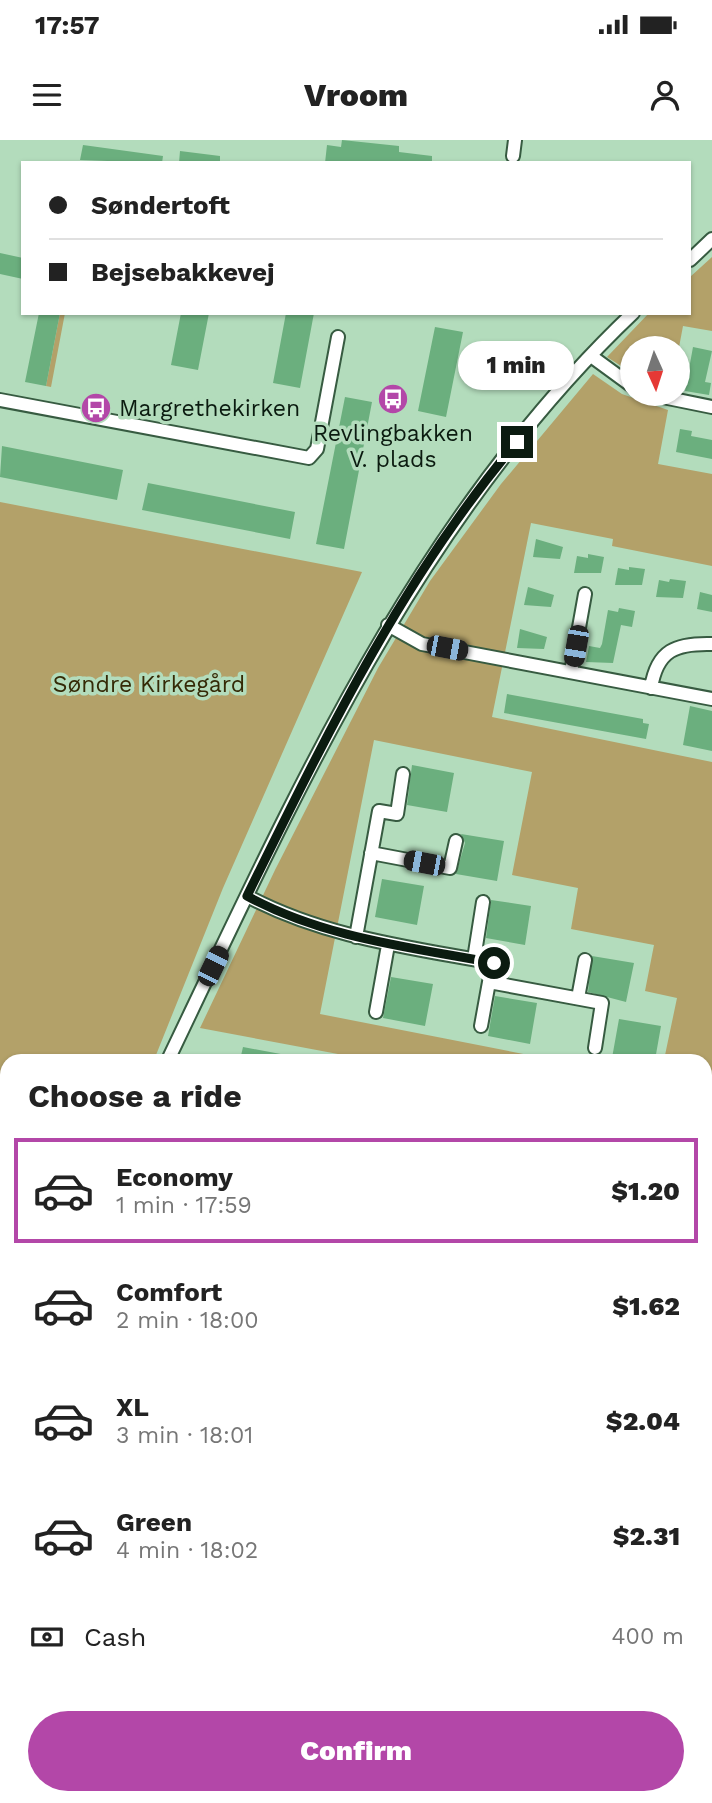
<!DOCTYPE html>
<meta charset="utf-8">
<style>
body{margin:0;font-family:"Work Sans",sans-serif;background:#f6f6f6;color:#222;height:100vh;display:flex;flex-direction:column;font-size:26px;white-space:nowrap}
*{box-sizing:border-box;margin:0}
p{font-size:23px;color:#767676}
.icon{flex:none;width:38px;height:38px;fill:none;stroke:currentColor;stroke-width:2;stroke-linecap:round;stroke-linejoin:round}
.map{position:relative;flex:1;overflow:hidden}
.panel{position:absolute;left:0px;top:914px;width:712px;height:751px;display:flex;flex-direction:column;background:#fff;border-radius:21px 21px 0 0;box-shadow:0 2px 5px #0004}
.panel>*{flex:none}
.guide{position:absolute;left:21px;top:21px;width:670px;height:154px;border-radius:0px;box-shadow:0 2px 5px #0004;display:grid;align-content:center;height:154px;padding:0 28px;background:#fff}
.needle{width:46px;rotate:177deg}
.controls{position:absolute;left:620px;top:196px;display:grid;gap:14px}
.controls a{display:grid;place-items:center;width:70px;height:70px;border-radius:50%;background:#fff;box-shadow:0 2px 5px #0004;font-size:35px}
.end{position:absolute;width:32px;height:32px;margin:-16px;border:9px solid #0b1b10;background:#fff;box-shadow:0 0 0 4px #fff}
.from{border-radius:50%}
.bubble{position:absolute;height:49px;border-radius:24px;background:#fff;box-shadow:0 2px 5px #0004;font-size:23px;font-weight:800;line-height:49px;text-align:center}
.car{position:absolute;width:21px;height:42px;margin:-21px -10px;border-radius:9px;box-shadow:0 0 5px 2px #0007;background:linear-gradient(#222 24%,#8ab4d8 0 40%,#222 0 76%,#8ab4d8 0 86%,#222 0)}
.guide b{display:flex;align-items:center;gap:24px;height:66px;font-size:26px}
.guide b+b{border-top:2px solid #e0e0e0}
.guide i{width:18px;height:18px;background:#222}
ul{padding:0;list-style:none}
li{display:flex;align-items:center;gap:21px;height:105px;margin:0 14px 10px;padding:0 14px;border:4px solid transparent;border-radius:0px}
li div{flex:1}
li b{display:block;font-size:26px}
li em{font-style:normal;font-weight:800}
li.on{border-color:#b347a8}
li>.icon{width:63px;height:63px;stroke-width:1.5}
h2{padding:0 28px;font-size:32px;line-height:84px}
.pay{display:flex;align-items:center;gap:18px;height:77px;padding:0 28px;font-size:26px}
.pay p{margin-inline-start:auto}
.button{display:flex;gap:14px;margin-top:auto;padding:14px 28px}
.button a{flex:1;height:80px;border-radius:42px;background:#b347a8;color:#fff;font-size:28px;font-weight:800;line-height:80px;text-align:center}
.status{display:flex;justify-content:space-between;align-items:center;height:49px;padding:0 35px;background:#fff;direction:ltr}
.status svg{height:19px;fill:currentColor}
header{display:flex;justify-content:space-between;align-items:center;height:91px;padding:0 28px;background:#fff;font-size:32px;font-weight:800}
.map>svg:first-child{display:block}
.green{fill:#b3a169}
.building{fill:#6baf7e}
.lines{fill:none;stroke-linecap:round;stroke-linejoin:round}
.minor-casing{stroke:#375b41;stroke-width:16}
.minor{stroke:#fff;stroke-width:12}
.route{stroke:#0b1b10;stroke-width:9}
.labels{text-anchor:middle;stroke-width:7;stroke-linejoin:round;paint-order:stroke}
.poi-label{font-size:23px;fill:#0b1b10;stroke:#b3dcbc;text-anchor:start}
.park-label{font-size:23px;fill:#342906;stroke:#b3dcbc}
</style>
<div class="status"><b>17:57</b><svg viewBox="0 0 49 12"><path d="M0 12V9h3v3zM5 12V6h3v6zM10 12V3h3v9zM15 12V0h3v12zM26 1h20v11H26zM47 4h2v5h-2z"/></svg></div>
<header><svg class="icon" aria-label="menu" viewBox="0 0 24 24"><path d="M4 6h16M4 12h16M4 18h16"/></svg>Vroom<svg class="icon" aria-label="person" viewBox="0 0 24 24"><circle cx="12" cy="8" r="4"/><path d="M4 21q1-7 8-7t8 7"/></svg></header>
<div class="map">
<svg width="712" height="1663" viewBox="0 0 712 1663">
<rect width="100%" height="100%" fill="#b3dcbc"/>
<path class="green" d="M712,117V191L683,186L677,218V208H632V233L607,217L649,173H690V137Z
M60,173H65L51,247L46,246Z
M593,234L622,254L668,270L658,324L712,334V426L612,406L613,399L531,383L492,577L712,622V986L705,984V920H664L677,858L645,851L654,805L571,789L578,748L512,735L532,632L374,600L320,874L554,920H370L200,888L275,730L378,528L430,441L501,344Z
M0,362L362,432L223,748L154,920H7V1657H580L578,1663H0Z"/>
<path class="building" d="M342,0L399,6V12L432,16V23H325L327,5L341,7Z
M83,5L163,16L162,23L80,20Z
M180,11L220,16V23H179Z
M0,113L23,118V139L0,134Z
M39,173H60L46,246L25,242Z
M181,173H209L198,230L171,225Z
M286,173H314L300,248L273,243Z
M435,187L463,192L446,277L418,271Z
M693,207L712,211L705,242L711,243L709,255L685,251Z
M345,257L372,262L344,409L316,404Z
M680,289L692,291L691,296L712,300V319L676,312Z
M2,306L123,330L117,360L0,337Z
M148,343L295,372L290,399L142,370Z
M536,399L563,407L560,419L533,417Z
M588,414L604,417L601,433H574L577,416L588,418Z
M629,427L645,429L642,445H615L618,428L629,430Z
M670,439L686,441L683,458L656,457L659,440L669,442Z
M528,447L554,455L551,467L524,465Z
M700,452L712,455V472L697,469Z
M619,468L635,471L632,487L621,485L613,523L586,522L589,506L600,508L602,504L608,470L618,472Z
M520,489L547,497L544,509L517,508Z
M507,554L643,579V583L649,584L646,599L504,573Z
M690,566L712,571V611L683,605Z
M412,625L454,633L447,672L407,665Z
M461,694L504,701L497,741L456,734L465,703Z
M382,739L424,746L417,785L375,777Z
M491,760L531,766L525,805L486,798Z
M592,816L634,823L626,862L588,852Z
M391,837L433,844L425,886L383,878Z
M495,856L537,863L530,904L488,896Z
M619,879L661,886L655,920L612,918Z
M243,907L286,915L285,920H240Z"/>
<g class="lines">
<g class="minor-casing">
<path id="minor" d="M513,16L515,0
M690,120L712,99
M591,216L632,246
M648,254L712,267
M0,260L309,318L317,309L338,197
M388,485L422,504L712,559
M571,532L585,454
M651,548C657,510 676,503 712,504
M371,713L450,728L456,701
M247,756C324,797 408,807 493,823L489,842L602,863L595,908
M356,797L379,671L397,674L403,634
M474,819L483,762
M578,858L585,820
M376,872L388,805
M481,886L489,842
M168,920C295,655 416,379 633,173
M705,1028L712,1029
M705,1127L712,1129
M705,1258L712,1260
M705,1336L712,1338
M0,1421L7,1401
M612,1663L613,1657"/>
</g>
<use href="#minor" class="minor"/>
</g>
<g class="lines">
<path class="route" d="M494,823C409,807 324,798 247,756C325,598 402,438 517,302"/>
</g>
<defs>
<g id="bus-disc" transform="scale(1.575)"><circle r="9.5" fill="#b347a8" stroke="#b3dcbc"/><path d="M-5-6H5V4H4V6H2V4H-2V6H-4V4H-5ZM-3.5-4V0h7V-4ZM-3.5 1.2v1.5H-2V1.2ZM2 1.2v1.5H3.5V1.2Z" fill="#fff"/></g>
</defs>
<g fill-rule="evenodd">
<use href="#bus-disc" x="393" y="259"/>
<use href="#bus-disc" x="96" y="268"/>
</g>
<g class="labels">
<g class="poi-label">
<text x="119" y="276">Margrethekirken</text>
<text x="393" y="301" text-anchor="middle">Revlingbakken<tspan x="393" dy="26">V. plads</tspan></text>
</g>
<g class="park-label">
<text x="149" y="552">Søndre Kirkegård</text>
</g>
</g>
</svg>
<div class="controls">
<a><svg class="needle" viewBox="-14 -14 28 28"><path d="M0-13l5 13h-10z" fill="#e53935"/><path d="M0 13l5-13h-10z" fill="#767676"/></svg></a>
</div>
<i class="end from" style="left:494px;top:823px"></i>
<i class="end" style="left:517px;top:302px"></i>
<div class="bubble" style="left:458px;top:201px;width:116px">1 min</div>
<i class="car" style="left:576px;top:506px;rotate:190deg"></i>
<i class="car" style="left:447px;top:508px;rotate:101deg"></i>
<i class="car" style="left:424px;top:723px;rotate:281deg"></i>
<i class="car" style="left:213px;top:826px;rotate:26deg"></i>
<div class="guide">
<b><i class="from"></i>Søndertoft</b>
<b><i></i>Bejsebakkevej</b>
</div>
<section class="panel">
<h2>Choose a ride</h2>
<ul>
<li class="on"><svg class="icon" aria-label="car" viewBox="0 0 24 24"><path d="M5 17H2v-5l4-1 3-4h7l3 4 3 1v5h-3M9 17h6M6 11h13"/><circle cx="7" cy="17" r="2"/><circle cx="17" cy="17" r="2"/></svg><div><b>Economy</b><p>1 min · 17:59</p></div><em>$1.20</em></li>
<li><svg class="icon" aria-label="car" viewBox="0 0 24 24"><path d="M5 17H2v-5l4-1 3-4h7l3 4 3 1v5h-3M9 17h6M6 11h13"/><circle cx="7" cy="17" r="2"/><circle cx="17" cy="17" r="2"/></svg><div><b>Comfort</b><p>2 min · 18:00</p></div><em>$1.62</em></li>
<li><svg class="icon" aria-label="car" viewBox="0 0 24 24"><path d="M5 17H2v-5l4-1 3-4h7l3 4 3 1v5h-3M9 17h6M6 11h13"/><circle cx="7" cy="17" r="2"/><circle cx="17" cy="17" r="2"/></svg><div><b>XL</b><p>3 min · 18:01</p></div><em>$2.04</em></li>
<li><svg class="icon" aria-label="car" viewBox="0 0 24 24"><path d="M5 17H2v-5l4-1 3-4h7l3 4 3 1v5h-3M9 17h6M6 11h13"/><circle cx="7" cy="17" r="2"/><circle cx="17" cy="17" r="2"/></svg><div><b>Green</b><p>4 min · 18:02</p></div><em>$2.31</em></li>
</ul>
<div class="pay"><svg class="icon" aria-label="cash" viewBox="0 0 24 24"><path d="M3 7h18v10H3z"/><circle cx="12" cy="12" r="2"/></svg>Cash<p>400 m</p></div>
<div class="button"><a>Confirm</a></div>
</section>
</div>
